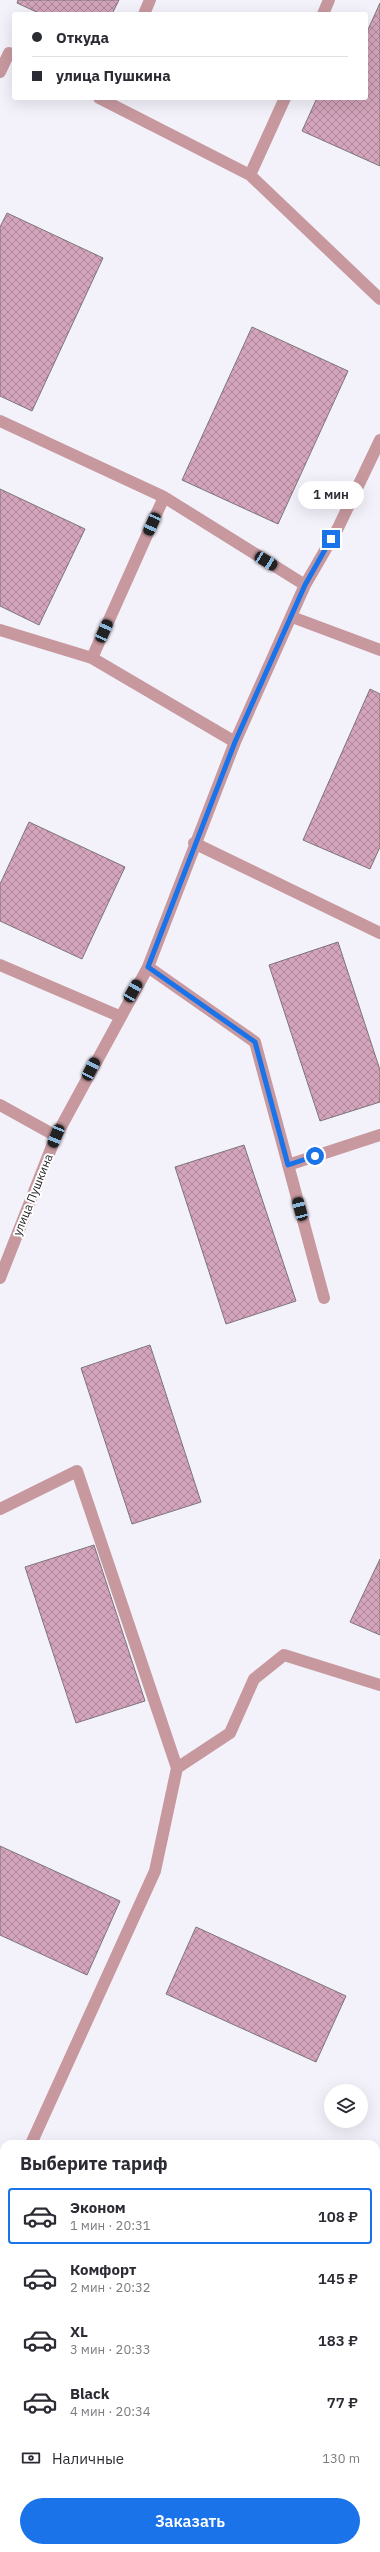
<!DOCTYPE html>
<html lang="ru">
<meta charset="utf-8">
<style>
body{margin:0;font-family:"IBM Plex Sans",sans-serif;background:#f7f7f7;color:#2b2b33;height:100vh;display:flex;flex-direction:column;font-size:15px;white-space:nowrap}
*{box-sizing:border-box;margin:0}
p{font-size:13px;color:#7c7c81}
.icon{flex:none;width:22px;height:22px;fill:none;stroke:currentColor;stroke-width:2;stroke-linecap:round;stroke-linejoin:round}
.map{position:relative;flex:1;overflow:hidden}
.drawer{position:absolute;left:0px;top:2140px;width:380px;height:412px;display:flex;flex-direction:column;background:#fff;border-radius:12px 12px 0 0;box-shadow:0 4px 16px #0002}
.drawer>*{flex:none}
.hud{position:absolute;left:12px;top:12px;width:356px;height:88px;border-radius:4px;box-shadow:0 4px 16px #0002;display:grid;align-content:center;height:88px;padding:0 20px;background:#fff}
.buttons{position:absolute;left:324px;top:2084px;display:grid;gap:8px}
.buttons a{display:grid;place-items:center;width:44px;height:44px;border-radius:50%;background:#fff;box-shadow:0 4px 16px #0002;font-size:20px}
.end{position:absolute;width:18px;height:18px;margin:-9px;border:5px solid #1a73e8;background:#fff;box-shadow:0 0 0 2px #fff}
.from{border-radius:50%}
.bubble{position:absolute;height:28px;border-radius:14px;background:#fff;box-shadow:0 4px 16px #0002;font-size:13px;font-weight:600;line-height:28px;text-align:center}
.car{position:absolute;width:12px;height:24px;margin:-12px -6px;border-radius:5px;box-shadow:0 0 3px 1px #0007;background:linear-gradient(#222 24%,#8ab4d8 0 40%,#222 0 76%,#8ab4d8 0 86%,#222 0)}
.hud b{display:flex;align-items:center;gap:14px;height:38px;font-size:15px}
.hud b+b{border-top:1px solid #e1e1e2}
.hud i{width:10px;height:10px;background:#2b2b33}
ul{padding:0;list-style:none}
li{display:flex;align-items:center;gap:12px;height:56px;margin:0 8px 6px;padding:0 12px;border:2px solid transparent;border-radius:4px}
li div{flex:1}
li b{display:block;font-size:15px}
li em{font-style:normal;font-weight:600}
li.active{border-color:#1a73e8}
li>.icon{width:36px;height:36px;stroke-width:1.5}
h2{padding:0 20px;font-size:18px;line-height:48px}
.pay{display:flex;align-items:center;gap:10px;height:44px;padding:0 20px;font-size:15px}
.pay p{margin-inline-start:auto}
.button{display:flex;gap:8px;margin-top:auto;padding:8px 20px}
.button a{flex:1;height:46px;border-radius:24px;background:#1a73e8;color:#fff;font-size:16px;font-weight:600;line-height:46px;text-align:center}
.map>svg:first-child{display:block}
.building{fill:url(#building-cross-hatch);stroke:#7d7579}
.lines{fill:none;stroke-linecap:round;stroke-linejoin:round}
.minor{stroke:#c7999f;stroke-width:12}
.major{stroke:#9a4c5b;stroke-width:12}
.route{stroke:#1a73e8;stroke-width:5}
.labels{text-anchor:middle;stroke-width:4;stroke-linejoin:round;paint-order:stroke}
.street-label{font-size:12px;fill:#252528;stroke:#fff}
</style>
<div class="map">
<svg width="380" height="2552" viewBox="0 0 380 2552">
<defs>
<pattern id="building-cross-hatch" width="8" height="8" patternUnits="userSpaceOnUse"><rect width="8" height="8" fill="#d3a4bb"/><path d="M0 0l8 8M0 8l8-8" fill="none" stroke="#ab8598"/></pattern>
</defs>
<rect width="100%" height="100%" fill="#f3f2fb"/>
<path class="building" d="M18,0H119L112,14H41L17,3Z
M380,3V166L302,131L317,98H366V34Z
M7,213L103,258L32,411L0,396V227Z
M252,327L348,371L278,524L182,480Z
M0,489L85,529L39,625L0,606Z
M370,689L380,694V847L370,869L303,840Z
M29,822L125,867L82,959L0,921V884Z
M338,942L380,1070V1102L320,1121L269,965Z
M244,1145L296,1301L226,1324L175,1167Z
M150,1345L201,1502L132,1524L81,1368Z
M94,1545L145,1701L76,1723L25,1567Z
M380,1559V1635L350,1622Z
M0,1846L120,1901L87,1975L0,1935Z
M196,1927L346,1996L316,2062L166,1994Z"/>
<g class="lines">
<path class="minor" d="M144,14L150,0
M323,14L329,0
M0,72L9,53
M99,98L250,175L380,299
M250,175L285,98
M0,421L164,497L305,585
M292,617L380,650
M0,630L92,658L235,742
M92,658L164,497
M194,843L380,933
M0,965L119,1016
M148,967L255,1042L324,1298
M0,1105L56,1136
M288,1165L380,1135
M0,1278L56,1136L148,967L235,742L305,585L338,528L380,440
M0,1509L77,1471L177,1768L155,1871L31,2144
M177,1768L230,1733L254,1679L284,1655L380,1685
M0,2212L4,2204"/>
<path class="major" d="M0,2244L4,2246
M376,2447L380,2449"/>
</g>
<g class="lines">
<path class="route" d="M315,1156L288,1165L255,1042L148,967L235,742L305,585L331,539"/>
</g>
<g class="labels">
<g class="street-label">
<text transform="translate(33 1195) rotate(-68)" y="4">улица Пушкина</text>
</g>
</g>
</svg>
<div class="buttons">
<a><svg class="icon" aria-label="layers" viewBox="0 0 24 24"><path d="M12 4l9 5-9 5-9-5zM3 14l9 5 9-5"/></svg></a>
</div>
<i class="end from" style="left:315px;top:1156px"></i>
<i class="end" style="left:331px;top:539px"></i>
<div class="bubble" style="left:298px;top:481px;width:66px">1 мин</div>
<i class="car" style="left:152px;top:524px;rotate:204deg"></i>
<i class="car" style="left:266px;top:561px;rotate:122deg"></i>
<i class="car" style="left:104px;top:631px;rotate:24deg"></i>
<i class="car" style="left:133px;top:991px;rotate:30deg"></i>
<i class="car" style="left:91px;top:1069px;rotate:27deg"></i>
<i class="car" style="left:56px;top:1136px;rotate:202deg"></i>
<i class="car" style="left:300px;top:1209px;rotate:345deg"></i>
<div class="hud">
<b><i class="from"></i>Откуда</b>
<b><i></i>улица Пушкина</b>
</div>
<section class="drawer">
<h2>Выберите тариф</h2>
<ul>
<li class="active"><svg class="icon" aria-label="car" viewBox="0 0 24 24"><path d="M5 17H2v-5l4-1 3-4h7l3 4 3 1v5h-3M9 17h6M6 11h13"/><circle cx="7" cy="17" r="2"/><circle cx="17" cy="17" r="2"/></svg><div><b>Эконом</b><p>1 мин · 20:31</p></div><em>108 ₽</em></li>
<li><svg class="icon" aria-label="car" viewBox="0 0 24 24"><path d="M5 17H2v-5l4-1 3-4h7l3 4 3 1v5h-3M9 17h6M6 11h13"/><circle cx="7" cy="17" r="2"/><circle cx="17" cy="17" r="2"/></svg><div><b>Комфорт</b><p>2 мин · 20:32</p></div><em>145 ₽</em></li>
<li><svg class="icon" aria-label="car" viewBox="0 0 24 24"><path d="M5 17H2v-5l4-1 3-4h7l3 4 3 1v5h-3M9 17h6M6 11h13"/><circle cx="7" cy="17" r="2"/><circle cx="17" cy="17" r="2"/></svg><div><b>XL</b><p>3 мин · 20:33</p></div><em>183 ₽</em></li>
<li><svg class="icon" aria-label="car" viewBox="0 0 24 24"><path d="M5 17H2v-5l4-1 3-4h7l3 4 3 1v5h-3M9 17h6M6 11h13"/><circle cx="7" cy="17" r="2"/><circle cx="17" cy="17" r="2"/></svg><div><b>Black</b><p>4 мин · 20:34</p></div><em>77 ₽</em></li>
</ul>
<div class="pay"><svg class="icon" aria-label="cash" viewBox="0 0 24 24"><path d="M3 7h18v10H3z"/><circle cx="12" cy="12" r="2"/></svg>Наличные<p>130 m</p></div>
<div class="button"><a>Заказать</a></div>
</section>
</div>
